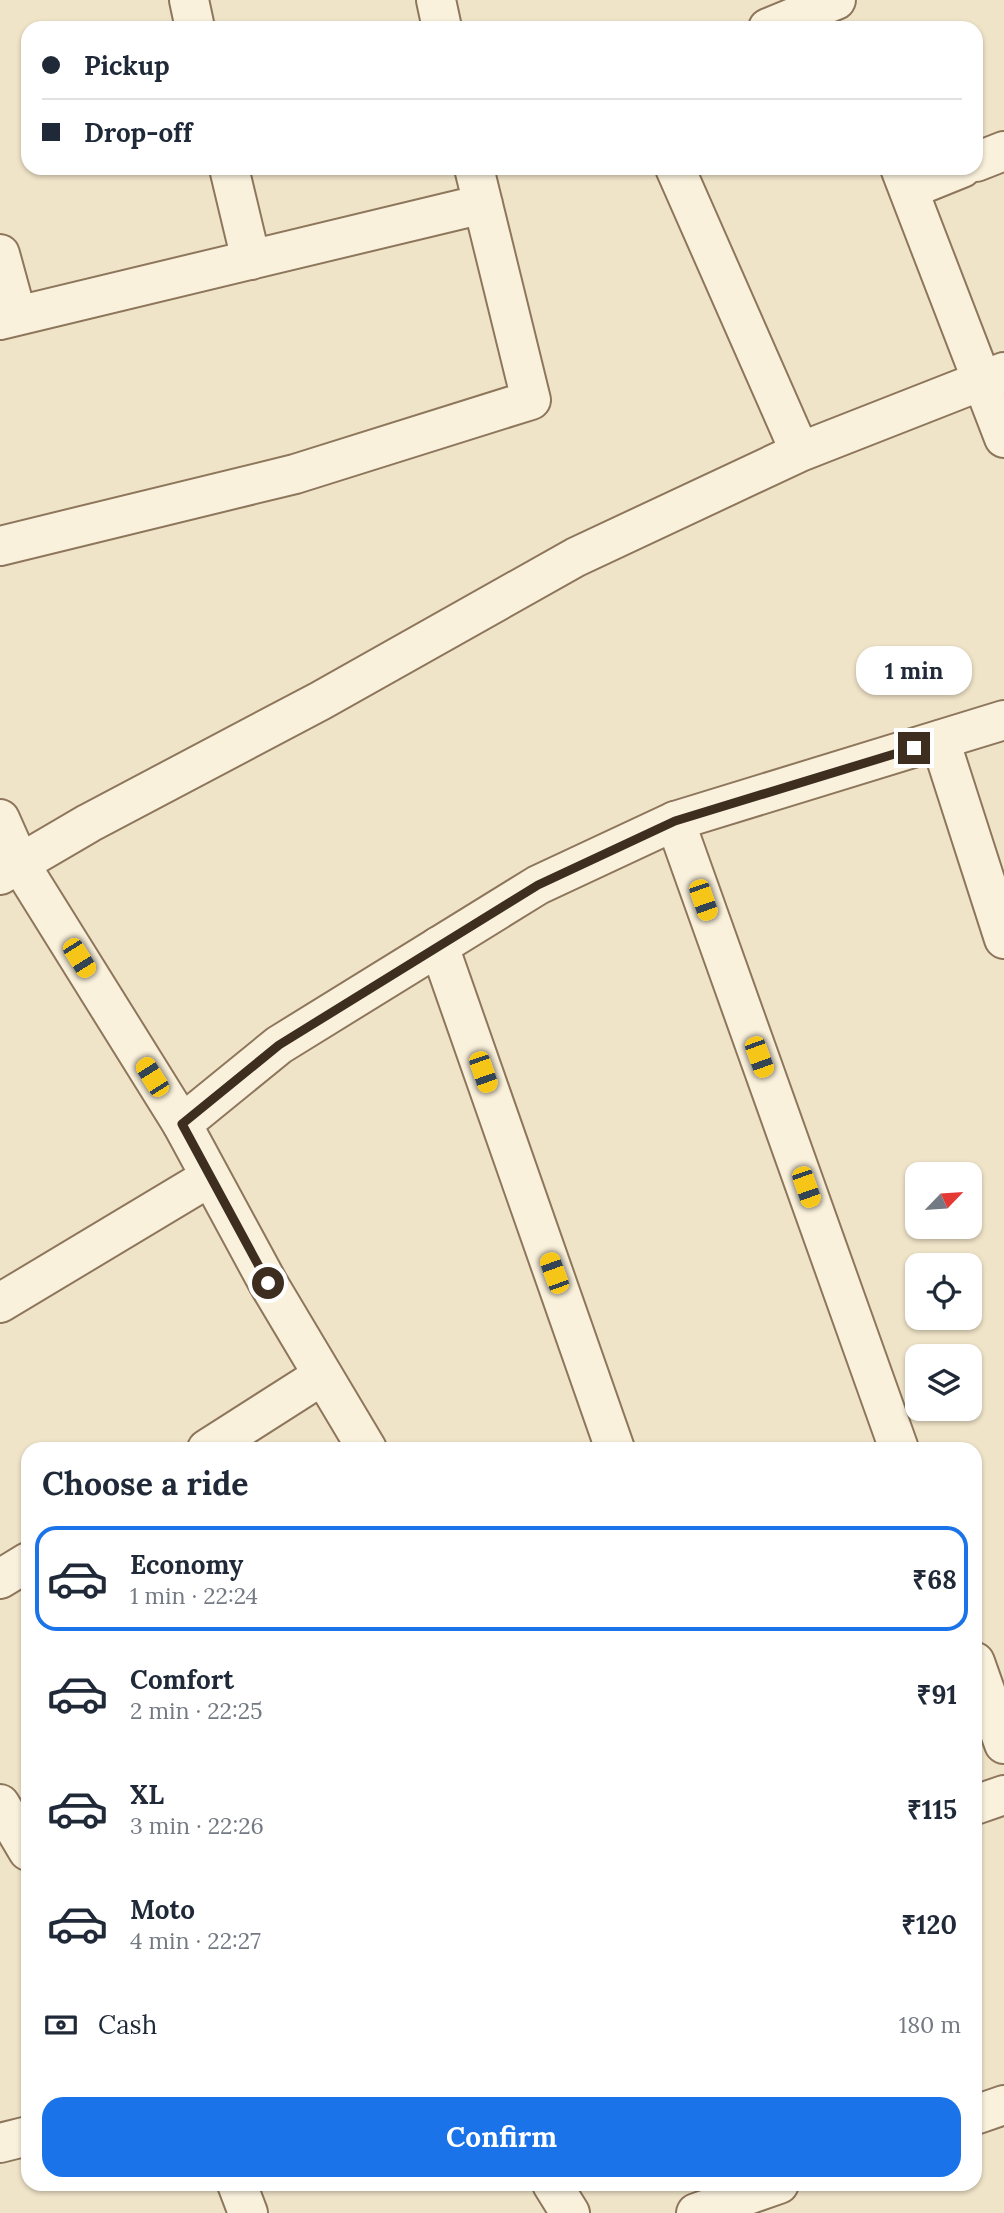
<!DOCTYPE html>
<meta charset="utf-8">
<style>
body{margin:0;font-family:Lora,serif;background:#f2f2f3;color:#1f2937;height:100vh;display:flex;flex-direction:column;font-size:26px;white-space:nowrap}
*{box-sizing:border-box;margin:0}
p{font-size:23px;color:#747a83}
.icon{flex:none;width:38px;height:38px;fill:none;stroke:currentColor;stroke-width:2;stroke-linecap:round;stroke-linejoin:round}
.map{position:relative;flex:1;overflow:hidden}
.panel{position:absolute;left:21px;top:1442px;width:961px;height:749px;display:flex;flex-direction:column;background:#fff;border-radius:21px;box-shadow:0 2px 5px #0004}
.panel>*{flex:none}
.hud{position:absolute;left:21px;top:21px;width:962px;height:154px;border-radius:21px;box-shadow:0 2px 5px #0004;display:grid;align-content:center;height:154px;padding:0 21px;background:#fff}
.needle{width:46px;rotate:65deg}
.buttons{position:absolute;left:905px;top:1162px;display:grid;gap:14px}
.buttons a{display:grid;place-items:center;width:77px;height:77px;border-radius:14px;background:#fff;box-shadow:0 2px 5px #0004;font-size:35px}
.end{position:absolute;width:32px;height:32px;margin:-16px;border:9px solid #3d2e20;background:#fff;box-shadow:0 0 0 4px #fff}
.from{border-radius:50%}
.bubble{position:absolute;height:49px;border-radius:21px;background:#fff;box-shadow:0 2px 5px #0004;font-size:23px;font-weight:800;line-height:49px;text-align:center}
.car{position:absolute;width:21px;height:42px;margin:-21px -10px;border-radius:9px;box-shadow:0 0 5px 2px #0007;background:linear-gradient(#f5c518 24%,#345 0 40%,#f5c518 0 76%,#345 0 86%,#f5c518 0)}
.hud b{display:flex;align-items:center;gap:24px;height:66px;font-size:26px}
.hud b+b{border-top:2px solid #e0e1e3}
.hud i{width:18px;height:18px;background:#1f2937}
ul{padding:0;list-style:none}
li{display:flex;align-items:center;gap:21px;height:105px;margin:0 14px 10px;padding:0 7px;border:4px solid transparent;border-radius:21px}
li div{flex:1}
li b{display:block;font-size:26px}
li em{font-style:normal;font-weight:800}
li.on{border-color:#1a73e8}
li>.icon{width:63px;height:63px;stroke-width:1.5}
h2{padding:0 21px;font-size:32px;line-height:84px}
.pay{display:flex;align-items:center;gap:18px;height:77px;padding:0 21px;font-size:26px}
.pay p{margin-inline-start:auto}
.primary-button{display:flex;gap:14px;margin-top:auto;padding:14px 21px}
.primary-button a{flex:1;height:80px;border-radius:21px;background:#1a73e8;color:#fff;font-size:28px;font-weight:800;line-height:80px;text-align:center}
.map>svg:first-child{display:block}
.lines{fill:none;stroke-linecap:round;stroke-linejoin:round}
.minor-casing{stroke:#8d765c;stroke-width:42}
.tertiary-casing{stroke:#8d765c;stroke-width:42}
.minor{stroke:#faf1dc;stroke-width:38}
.tertiary{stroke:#faf1dc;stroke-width:38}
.route{stroke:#3d2e20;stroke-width:9}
</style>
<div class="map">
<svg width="1004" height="2213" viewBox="0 0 1004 2213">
<rect width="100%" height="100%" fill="#f0e4c8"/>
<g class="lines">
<g class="minor-casing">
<path id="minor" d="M189,0L195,28
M436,0L442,28
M768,28L836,0
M976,162L1004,151
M229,168L251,260
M675,168L800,452
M900,168L1004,438
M910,189L962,168
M0,254L17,316
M0,320L483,204
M0,546L295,474L531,400L474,168
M940,740L1004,939
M675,821L899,1449
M0,875L89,823L320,701L576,557L800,452L1004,372
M439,946L615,1449
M182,1124L268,1283L367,1449
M0,1303L210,1177
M207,1449L323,1375
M0,1579L28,1562
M975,1662L1004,1744
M0,1804L28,1851
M975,1805L1004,1795
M975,2115L1004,2105
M0,2143L28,2136
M237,2184L248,2213
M552,2184L570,2213
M696,2213L779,2184"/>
</g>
<g class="tertiary-casing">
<path id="tertiary" d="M0,819L20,864L182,1124L279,1045L538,885L675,821L1004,720"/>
</g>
<use href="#minor" class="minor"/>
<use href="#tertiary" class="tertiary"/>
</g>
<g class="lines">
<path class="route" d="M268,1283L182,1124L279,1045L538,885L675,821L914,748"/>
</g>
</svg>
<div class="buttons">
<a><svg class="needle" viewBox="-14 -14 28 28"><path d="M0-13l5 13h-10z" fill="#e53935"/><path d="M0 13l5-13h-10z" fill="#747a83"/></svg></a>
<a><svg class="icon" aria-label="locate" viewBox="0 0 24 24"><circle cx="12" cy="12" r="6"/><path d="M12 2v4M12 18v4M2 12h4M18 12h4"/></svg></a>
<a><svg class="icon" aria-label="layers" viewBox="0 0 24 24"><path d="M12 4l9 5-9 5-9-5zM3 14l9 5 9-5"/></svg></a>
</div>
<i class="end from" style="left:268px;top:1283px"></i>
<i class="end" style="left:914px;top:748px"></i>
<div class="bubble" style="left:856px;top:646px;width:116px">1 min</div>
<i class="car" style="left:703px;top:900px;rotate:161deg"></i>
<i class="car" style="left:79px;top:958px;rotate:148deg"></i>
<i class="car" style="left:759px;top:1057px;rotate:160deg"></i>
<i class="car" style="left:483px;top:1072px;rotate:161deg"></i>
<i class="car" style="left:152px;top:1077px;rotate:328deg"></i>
<i class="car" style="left:806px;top:1187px;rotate:161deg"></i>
<i class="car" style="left:554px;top:1273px;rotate:340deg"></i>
<div class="hud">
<b><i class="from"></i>Pickup</b>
<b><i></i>Drop-off</b>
</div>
<section class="panel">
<h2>Choose a ride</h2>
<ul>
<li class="on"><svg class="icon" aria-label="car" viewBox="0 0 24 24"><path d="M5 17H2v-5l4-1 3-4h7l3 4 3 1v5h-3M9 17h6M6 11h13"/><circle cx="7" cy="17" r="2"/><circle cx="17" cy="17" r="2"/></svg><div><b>Economy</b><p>1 min · 22:24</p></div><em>₹68</em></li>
<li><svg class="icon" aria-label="car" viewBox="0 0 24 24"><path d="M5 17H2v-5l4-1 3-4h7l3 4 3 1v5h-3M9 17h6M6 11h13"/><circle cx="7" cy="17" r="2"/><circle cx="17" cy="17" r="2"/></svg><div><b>Comfort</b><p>2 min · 22:25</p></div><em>₹91</em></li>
<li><svg class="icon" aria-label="car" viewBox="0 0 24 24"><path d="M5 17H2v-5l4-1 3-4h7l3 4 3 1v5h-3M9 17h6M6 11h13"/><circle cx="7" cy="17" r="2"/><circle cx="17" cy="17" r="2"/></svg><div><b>XL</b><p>3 min · 22:26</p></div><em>₹115</em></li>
<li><svg class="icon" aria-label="car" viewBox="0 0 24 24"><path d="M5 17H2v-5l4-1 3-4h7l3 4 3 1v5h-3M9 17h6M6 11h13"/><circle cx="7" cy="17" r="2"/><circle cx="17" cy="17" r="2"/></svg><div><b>Moto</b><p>4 min · 22:27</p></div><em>₹120</em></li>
</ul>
<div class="pay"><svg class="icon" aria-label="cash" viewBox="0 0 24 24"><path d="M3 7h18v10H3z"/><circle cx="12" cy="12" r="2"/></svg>Cash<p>180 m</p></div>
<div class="primary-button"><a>Confirm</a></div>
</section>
</div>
